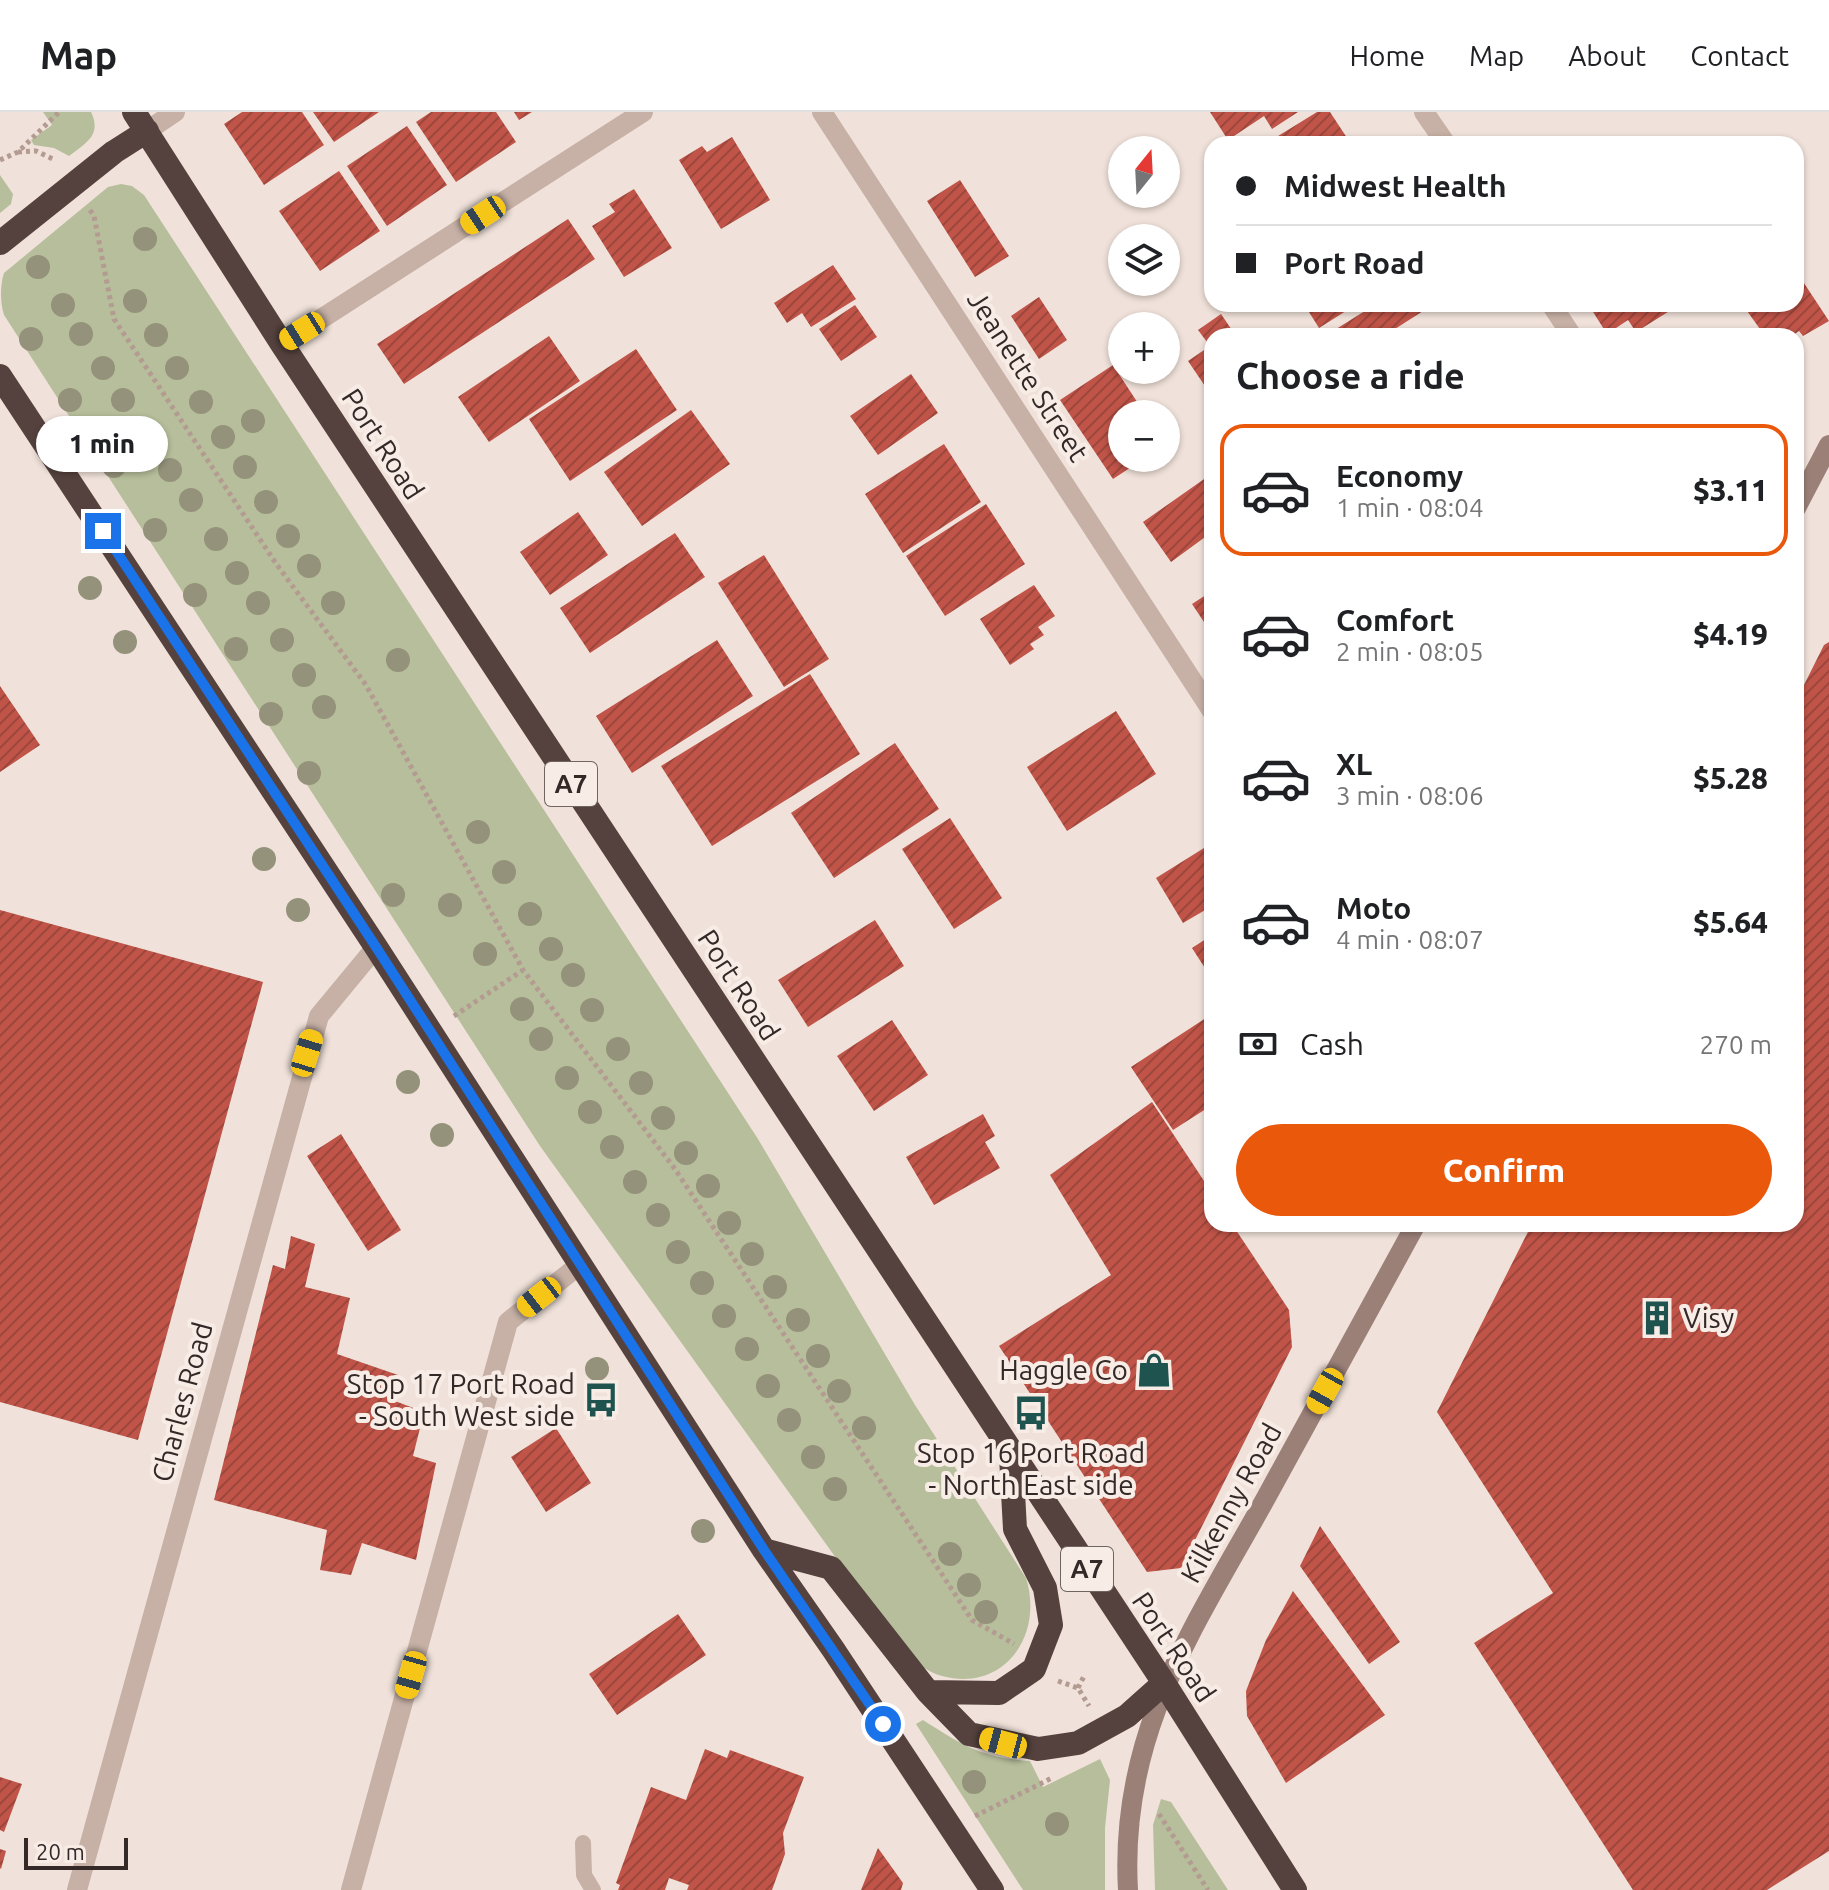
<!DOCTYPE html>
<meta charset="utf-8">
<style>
body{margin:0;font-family:Ubuntu,sans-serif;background:#f2f2f2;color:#202124;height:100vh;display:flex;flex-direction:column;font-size:30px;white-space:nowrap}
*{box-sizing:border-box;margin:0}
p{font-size:26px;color:#757577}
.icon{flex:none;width:44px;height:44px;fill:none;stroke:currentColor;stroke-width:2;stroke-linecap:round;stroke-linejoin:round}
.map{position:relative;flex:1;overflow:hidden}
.drawer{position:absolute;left:1204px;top:216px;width:600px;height:904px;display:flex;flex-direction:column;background:#fff;border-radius:24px;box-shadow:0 2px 6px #0004}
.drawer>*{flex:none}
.banner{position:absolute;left:1204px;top:24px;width:600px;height:176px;border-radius:24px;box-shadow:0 2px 6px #0004;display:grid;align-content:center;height:176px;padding:0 32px;background:#fff}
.needle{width:52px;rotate:18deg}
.fabs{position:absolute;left:1108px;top:24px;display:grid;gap:16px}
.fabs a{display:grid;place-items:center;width:72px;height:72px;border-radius:50%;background:#fff;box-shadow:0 2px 6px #0004;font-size:40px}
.scale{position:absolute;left:24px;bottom:20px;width:104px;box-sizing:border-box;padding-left:8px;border:4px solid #342927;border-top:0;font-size:22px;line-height:28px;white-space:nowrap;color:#342927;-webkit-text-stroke:6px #f8ede6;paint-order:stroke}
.end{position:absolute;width:36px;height:36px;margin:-18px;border:10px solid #1a73e8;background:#fff;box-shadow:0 0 0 4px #fff}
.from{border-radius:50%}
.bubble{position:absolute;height:56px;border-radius:28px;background:#fff;box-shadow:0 2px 6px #0004;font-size:26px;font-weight:800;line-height:56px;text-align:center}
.car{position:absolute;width:24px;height:48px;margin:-24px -12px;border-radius:10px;box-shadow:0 0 6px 2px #0007;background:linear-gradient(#f5c518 24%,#345 0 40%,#f5c518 0 76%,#345 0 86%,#f5c518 0)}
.banner b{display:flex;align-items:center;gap:28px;height:76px;font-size:30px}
.banner b+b{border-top:2px solid #e0e0e0}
.banner i{width:20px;height:20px;background:#202124}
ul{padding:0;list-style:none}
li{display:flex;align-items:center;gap:24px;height:132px;margin:0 16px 12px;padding:0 16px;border:4px solid transparent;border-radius:24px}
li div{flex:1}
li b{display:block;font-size:30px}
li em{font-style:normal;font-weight:800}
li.current{border-color:#ea580c}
li>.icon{width:72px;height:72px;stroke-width:1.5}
h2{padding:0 32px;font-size:36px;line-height:96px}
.pay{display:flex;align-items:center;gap:20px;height:88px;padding:0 32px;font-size:30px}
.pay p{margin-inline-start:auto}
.primary-button{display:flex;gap:16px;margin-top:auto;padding:16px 32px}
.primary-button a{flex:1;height:92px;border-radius:48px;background:#ea580c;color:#fff;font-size:32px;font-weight:800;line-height:92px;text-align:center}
header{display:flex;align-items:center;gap:48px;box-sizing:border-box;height:112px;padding:0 40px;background:#fff;border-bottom:2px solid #e0e0e0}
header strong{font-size:38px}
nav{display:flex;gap:44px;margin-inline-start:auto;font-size:28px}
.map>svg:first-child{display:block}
.grass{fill:#b7be9b}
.building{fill:url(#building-hatch)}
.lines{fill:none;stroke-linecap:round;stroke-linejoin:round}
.path{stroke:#b39b91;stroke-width:5;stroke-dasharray:4 4;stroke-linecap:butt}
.lane{stroke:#c7b1a6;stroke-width:16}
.street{stroke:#c7b1a6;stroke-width:20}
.secondary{stroke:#9b8078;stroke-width:20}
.highway{stroke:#55423e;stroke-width:24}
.tree{fill:#94927a}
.route{stroke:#1a73e8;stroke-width:10}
.labels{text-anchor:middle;stroke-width:8;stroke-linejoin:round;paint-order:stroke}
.shield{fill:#f8ede6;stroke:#6f6460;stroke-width:2}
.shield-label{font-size:26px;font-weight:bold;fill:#342927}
.street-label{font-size:28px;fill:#342927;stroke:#f8ede6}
.poi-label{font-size:28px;fill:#342927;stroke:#f8ede6;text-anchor:end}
</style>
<header>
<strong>Map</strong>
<nav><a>Home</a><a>Map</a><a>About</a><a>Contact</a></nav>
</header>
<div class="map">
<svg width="1829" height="1778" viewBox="0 0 1829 1778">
<defs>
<pattern id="building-hatch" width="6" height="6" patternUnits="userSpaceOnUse" patternTransform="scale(2)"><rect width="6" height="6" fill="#c05448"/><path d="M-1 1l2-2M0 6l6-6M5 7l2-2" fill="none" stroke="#9d463c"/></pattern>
</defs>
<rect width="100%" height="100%" fill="#f0e2da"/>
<path class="grass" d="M43,0H91C102,23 86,31 69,44L54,36L34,33L31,28L52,13Z
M0,63L13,82L11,92L0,101Z
M121,72L132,74L144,83L758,1027L915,1293L1026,1466C1044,1522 1005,1581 942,1564C929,1561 916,1550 905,1542L540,1034L4,203C0,191 0,173 4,161L108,75Z
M923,1608C962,1633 982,1646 1030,1649L1043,1675L1100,1647L1110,1668L1105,1716V1778H1023L916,1612Z
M1161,1687L1171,1690L1228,1778H1155L1153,1713Z"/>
<path class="building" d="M242,0H302L324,33L264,73L224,12Z
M313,0H379L334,30Z
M431,0H496L516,30L456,70L416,10Z
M514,0H532L519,8Z
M1210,0H1298L1272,17L1264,4L1228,28Z
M1317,0H1330L1351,32H1265Z
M407,14L447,73L387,114L347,54Z
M732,25L770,88L721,117L679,48L702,34L707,40Z
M339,59L380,119L320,159L279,99Z
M960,68L1009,144L975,165L927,89Z
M634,77L672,136L624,165L592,114L615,100L609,92Z
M568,107L595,147L404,272L377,232Z
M833,153L856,187L811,215L802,201L787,211L774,191Z
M1796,159L1829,209L1803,224L1799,219L1792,224H1765L1742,192H1796Z
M1039,185L1067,228L1039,247L1011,204Z
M1304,192H1357L1319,216Z
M1376,192H1434L1384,224H1325Z
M1588,192H1667L1671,198L1636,220L1628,208L1607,222Z
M855,193L877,225L841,249L819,217Z
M1221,202L1236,224H1212V273L1207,277L1188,249L1210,234L1198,218Z
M549,224L580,269L489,330L458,285Z
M636,237L677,298L570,369L529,307Z
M1113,253L1145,302H1122V346H1145L1113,367L1060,288Z
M911,262L938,301L878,343L850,304Z
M691,298L730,352L642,414L604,360Z
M944,332L981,390L903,441L865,382Z
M1207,365L1212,372V420L1171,450L1143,410Z
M986,392L1025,452L945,504L906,444Z
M578,400L608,443L550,483L520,440Z
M675,421L705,465L590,541L560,496Z
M764,443L829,547L784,575L718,471Z
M1034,473L1055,504L1038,515L1044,523L1030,532L1034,537L1010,553L980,507Z
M1212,479V522L1192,492Z
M717,528L753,584L632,661L596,604Z
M1829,530V1739L1767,1778H1633L1474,1531L1553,1481L1437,1300L1532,1112H1796V589L1824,533Z
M810,562L860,642L712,734L661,654Z
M0,574L40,633L0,660Z
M1116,599L1156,662L1067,719L1027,655Z
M895,631L939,697L834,766L791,701Z
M950,706L1002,786L954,817L902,737Z
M1212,731V794L1183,811L1156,766Z
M0,798L263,870L138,1328L0,1290Z
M875,808L904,854L808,915L778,868Z
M1212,823V867L1192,836Z
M1212,902V993L1173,1018L1131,955Z
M892,908L928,963L874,999L837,944Z
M1152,990L1212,1081V1112H1232L1289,1198L1292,1235L1181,1456L1147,1460L999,1234L1111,1163L1050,1063Z
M983,1002L995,1024L985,1030L1000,1056L934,1093L906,1045Z
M341,1022L401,1118L368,1139L307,1044Z
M291,1124L315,1132L305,1175L350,1186L337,1242L398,1263L387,1286L424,1300L413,1344L436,1351L416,1448L362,1431L351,1463L320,1458L327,1418L214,1388L273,1153L285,1157Z
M556,1316L591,1371L546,1400L511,1345Z
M1320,1414L1400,1530L1369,1552L1300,1454Z
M1293,1479L1385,1603L1286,1671L1247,1604L1246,1579L1266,1528Z
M678,1502L706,1543L617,1603L589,1562Z
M705,1637L727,1646L730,1638L804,1665L783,1721L785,1742L772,1778H687L689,1773L669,1766L665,1778H618L620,1773L616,1771L651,1675L686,1688Z
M0,1665L22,1672L4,1720L0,1718Z
M878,1736L903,1771L901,1778H861Z
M0,1737L6,1739L1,1757L0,1756Z"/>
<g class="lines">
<path class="path" d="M18,40L36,39L55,48
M0,48L18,40L59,0
M90,98L94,104L114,207L277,453L366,573L523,858L675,1057L972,1508L1014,1532
M454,904L523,858
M1058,1569L1078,1576L1089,1594
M1078,1576L1085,1562
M1159,1702L1208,1778
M975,1704L1052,1666"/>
<path class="lane" d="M583,1731L584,1763L593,1778"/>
<path class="street" d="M822,0L1212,599
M1424,0L1446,32
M147,19L175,0
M1551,192L1572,224
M282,232L643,0
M77,1778L319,904L376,835
M351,1778L508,1210L578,1154"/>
<path class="secondary" d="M1796,396L1829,333
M1128,1778C1119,1620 1194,1516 1267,1384C1317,1293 1366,1203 1416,1112"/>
<path class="highway" d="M134,0L282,232L1164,1571L1295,1778
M0,131L114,40L147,19
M0,264L376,835L764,1438L833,1537L992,1778
M764,1438L831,1456L928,1580L969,1622L1038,1637L1078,1631L1127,1604L1164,1571
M928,1580L999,1581L1034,1557L1051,1513L1045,1476L1015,1417L1011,1344"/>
</g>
<g class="tree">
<circle cx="145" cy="127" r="12"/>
<circle cx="38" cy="155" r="12"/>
<circle cx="135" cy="189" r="12"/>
<circle cx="63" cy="193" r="12"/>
<circle cx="81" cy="222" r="12"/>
<circle cx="156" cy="223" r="12"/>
<circle cx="31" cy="227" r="12"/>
<circle cx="103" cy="256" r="12"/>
<circle cx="177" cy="256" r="12"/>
<circle cx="70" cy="288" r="12"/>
<circle cx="123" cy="288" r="12"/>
<circle cx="201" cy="290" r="12"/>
<circle cx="253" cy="309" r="12"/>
<circle cx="148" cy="323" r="12"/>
<circle cx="223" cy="325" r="12"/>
<circle cx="114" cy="354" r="12"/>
<circle cx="245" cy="355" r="12"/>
<circle cx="170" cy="358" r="12"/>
<circle cx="191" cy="388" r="12"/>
<circle cx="266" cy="390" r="12"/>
<circle cx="155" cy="418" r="12"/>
<circle cx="288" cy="424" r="12"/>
<circle cx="216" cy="427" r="12"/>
<circle cx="309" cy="454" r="12"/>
<circle cx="237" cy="461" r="12"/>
<circle cx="90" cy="476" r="12"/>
<circle cx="195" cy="483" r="12"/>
<circle cx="258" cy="491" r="12"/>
<circle cx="333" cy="491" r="12"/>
<circle cx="282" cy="528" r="12"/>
<circle cx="125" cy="530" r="12"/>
<circle cx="236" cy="537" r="12"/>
<circle cx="398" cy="548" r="12"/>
<circle cx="304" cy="563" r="12"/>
<circle cx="324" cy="595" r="12"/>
<circle cx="271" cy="602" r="12"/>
<circle cx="309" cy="661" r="12"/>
<circle cx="478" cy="720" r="12"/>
<circle cx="264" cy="747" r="12"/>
<circle cx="504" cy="760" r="12"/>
<circle cx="393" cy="783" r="12"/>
<circle cx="450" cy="793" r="12"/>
<circle cx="298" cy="798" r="12"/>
<circle cx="530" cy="802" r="12"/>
<circle cx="551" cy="837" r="12"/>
<circle cx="485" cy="842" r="12"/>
<circle cx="573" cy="863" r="12"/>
<circle cx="522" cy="897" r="12"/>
<circle cx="592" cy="898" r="12"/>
<circle cx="541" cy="927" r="12"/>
<circle cx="618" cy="937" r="12"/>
<circle cx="567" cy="966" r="12"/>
<circle cx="408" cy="970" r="12"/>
<circle cx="641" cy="971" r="12"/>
<circle cx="590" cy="1000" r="12"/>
<circle cx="663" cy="1006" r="12"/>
<circle cx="442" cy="1023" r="12"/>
<circle cx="612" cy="1035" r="12"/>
<circle cx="686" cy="1041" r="12"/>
<circle cx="635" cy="1070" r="12"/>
<circle cx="708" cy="1074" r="12"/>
<circle cx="658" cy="1103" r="12"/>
<circle cx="729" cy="1111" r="12"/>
<circle cx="678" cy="1140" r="12"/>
<circle cx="752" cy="1142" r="12"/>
<circle cx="702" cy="1171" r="12"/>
<circle cx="775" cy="1175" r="12"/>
<circle cx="724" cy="1204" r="12"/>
<circle cx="798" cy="1208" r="12"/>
<circle cx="747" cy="1237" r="12"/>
<circle cx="818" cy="1244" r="12"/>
<circle cx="597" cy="1257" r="12"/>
<circle cx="768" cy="1274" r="12"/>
<circle cx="839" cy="1279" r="12"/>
<circle cx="789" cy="1308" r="12"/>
<circle cx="864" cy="1316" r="12"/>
<circle cx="813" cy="1345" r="12"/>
<circle cx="835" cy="1377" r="12"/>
<circle cx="703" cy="1419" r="12"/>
<circle cx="950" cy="1442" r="12"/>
<circle cx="969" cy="1473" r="12"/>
<circle cx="986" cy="1500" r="12"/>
<circle cx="974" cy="1670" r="12"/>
<circle cx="1057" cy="1712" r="12"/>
</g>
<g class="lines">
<path class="route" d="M103,419L376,835L764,1438L883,1612"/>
</g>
<defs>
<g id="building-bare" transform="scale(2.76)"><path d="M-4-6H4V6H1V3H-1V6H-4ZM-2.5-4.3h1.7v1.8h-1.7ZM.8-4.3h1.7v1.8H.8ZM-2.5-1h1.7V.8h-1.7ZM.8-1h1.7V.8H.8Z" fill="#1f534f" stroke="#f8ede6" stroke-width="2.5" paint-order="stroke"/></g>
<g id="shop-bare" transform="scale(2.76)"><path d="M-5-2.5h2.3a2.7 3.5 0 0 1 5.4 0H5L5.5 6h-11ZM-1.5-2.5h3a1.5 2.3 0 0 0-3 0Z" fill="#1f534f" stroke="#f8ede6" stroke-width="2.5" paint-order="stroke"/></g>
<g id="bus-bare" transform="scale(2.76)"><path d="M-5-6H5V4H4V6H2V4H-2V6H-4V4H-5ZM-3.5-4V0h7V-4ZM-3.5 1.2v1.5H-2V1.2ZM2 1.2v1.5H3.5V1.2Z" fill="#1f534f" stroke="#f8ede6" stroke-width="2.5" paint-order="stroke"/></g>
</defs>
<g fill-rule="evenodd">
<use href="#building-bare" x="1657" y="1206"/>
<use href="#shop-bare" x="1154" y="1258"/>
<use href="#bus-bare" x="601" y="1288"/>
<use href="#bus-bare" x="1031" y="1301"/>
</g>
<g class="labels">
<g class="shield">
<rect x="545" y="650" width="52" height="44" rx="6"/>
<rect x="1061" y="1435" width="52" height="44" rx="6"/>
</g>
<g class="shield-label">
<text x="571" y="681">A7</text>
<text x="1087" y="1466">A7</text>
</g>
<g class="street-label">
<text transform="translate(1028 264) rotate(57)" y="10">Jeanette Street</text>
<text transform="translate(383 332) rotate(57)" y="10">Port Road</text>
<text transform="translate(739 873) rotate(57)" y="10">Port Road</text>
<text transform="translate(182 1290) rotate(-75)" y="10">Charles Road</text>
<text transform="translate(1231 1391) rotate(-61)" y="10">Kilkenny Road</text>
<text transform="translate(1174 1535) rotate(56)" y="10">Port Road</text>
</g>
<g class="poi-label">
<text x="1683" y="1216" text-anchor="start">Visy</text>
<text x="1128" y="1268">Haggle Co</text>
<text x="575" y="1282">Stop 17 Port Road<tspan x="575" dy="32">- South West side</tspan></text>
<text x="1031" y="1351" text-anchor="middle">Stop 16 Port Road<tspan x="1031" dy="32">- North East side</tspan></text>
</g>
</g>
</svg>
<div class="fabs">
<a><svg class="needle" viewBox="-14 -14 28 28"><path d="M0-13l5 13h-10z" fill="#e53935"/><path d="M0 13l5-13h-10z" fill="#757577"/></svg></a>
<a><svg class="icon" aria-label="layers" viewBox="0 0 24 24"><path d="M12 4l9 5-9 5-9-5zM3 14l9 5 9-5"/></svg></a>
<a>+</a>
<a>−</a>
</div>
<div class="scale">20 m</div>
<i class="end from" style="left:883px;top:1612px"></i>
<i class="end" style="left:103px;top:419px"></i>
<div class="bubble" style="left:36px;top:304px;width:132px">1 min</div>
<i class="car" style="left:483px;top:103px;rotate:237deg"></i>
<i class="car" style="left:302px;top:219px;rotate:238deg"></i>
<i class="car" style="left:307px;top:941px;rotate:17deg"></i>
<i class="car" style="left:539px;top:1185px;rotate:232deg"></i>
<i class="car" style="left:1325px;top:1279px;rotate:209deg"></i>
<i class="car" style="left:411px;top:1563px;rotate:196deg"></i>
<i class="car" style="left:1003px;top:1631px;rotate:285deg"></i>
<div class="banner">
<b><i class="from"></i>Midwest Health</b>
<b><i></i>Port Road</b>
</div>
<section class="drawer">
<h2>Choose a ride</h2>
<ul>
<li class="current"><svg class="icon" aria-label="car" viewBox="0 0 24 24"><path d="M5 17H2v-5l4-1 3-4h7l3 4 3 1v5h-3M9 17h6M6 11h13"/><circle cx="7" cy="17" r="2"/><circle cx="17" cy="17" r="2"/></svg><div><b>Economy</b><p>1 min · 08:04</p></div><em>$3.11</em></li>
<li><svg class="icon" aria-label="car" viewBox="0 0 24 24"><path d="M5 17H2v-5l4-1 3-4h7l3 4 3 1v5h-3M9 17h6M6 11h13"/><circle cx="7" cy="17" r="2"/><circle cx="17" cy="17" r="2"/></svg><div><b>Comfort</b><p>2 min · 08:05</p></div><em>$4.19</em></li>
<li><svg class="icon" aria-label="car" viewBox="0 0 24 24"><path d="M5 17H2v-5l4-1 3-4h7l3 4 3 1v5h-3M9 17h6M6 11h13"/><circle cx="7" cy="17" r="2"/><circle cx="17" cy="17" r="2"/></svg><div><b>XL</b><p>3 min · 08:06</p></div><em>$5.28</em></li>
<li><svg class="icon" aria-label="car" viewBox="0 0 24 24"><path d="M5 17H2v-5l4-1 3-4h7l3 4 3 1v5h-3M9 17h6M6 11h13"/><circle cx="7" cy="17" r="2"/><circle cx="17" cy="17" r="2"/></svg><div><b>Moto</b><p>4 min · 08:07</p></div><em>$5.64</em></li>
</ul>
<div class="pay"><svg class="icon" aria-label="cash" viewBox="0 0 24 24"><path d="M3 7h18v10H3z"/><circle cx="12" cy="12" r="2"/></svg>Cash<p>270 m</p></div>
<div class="primary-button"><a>Confirm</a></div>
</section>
</div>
